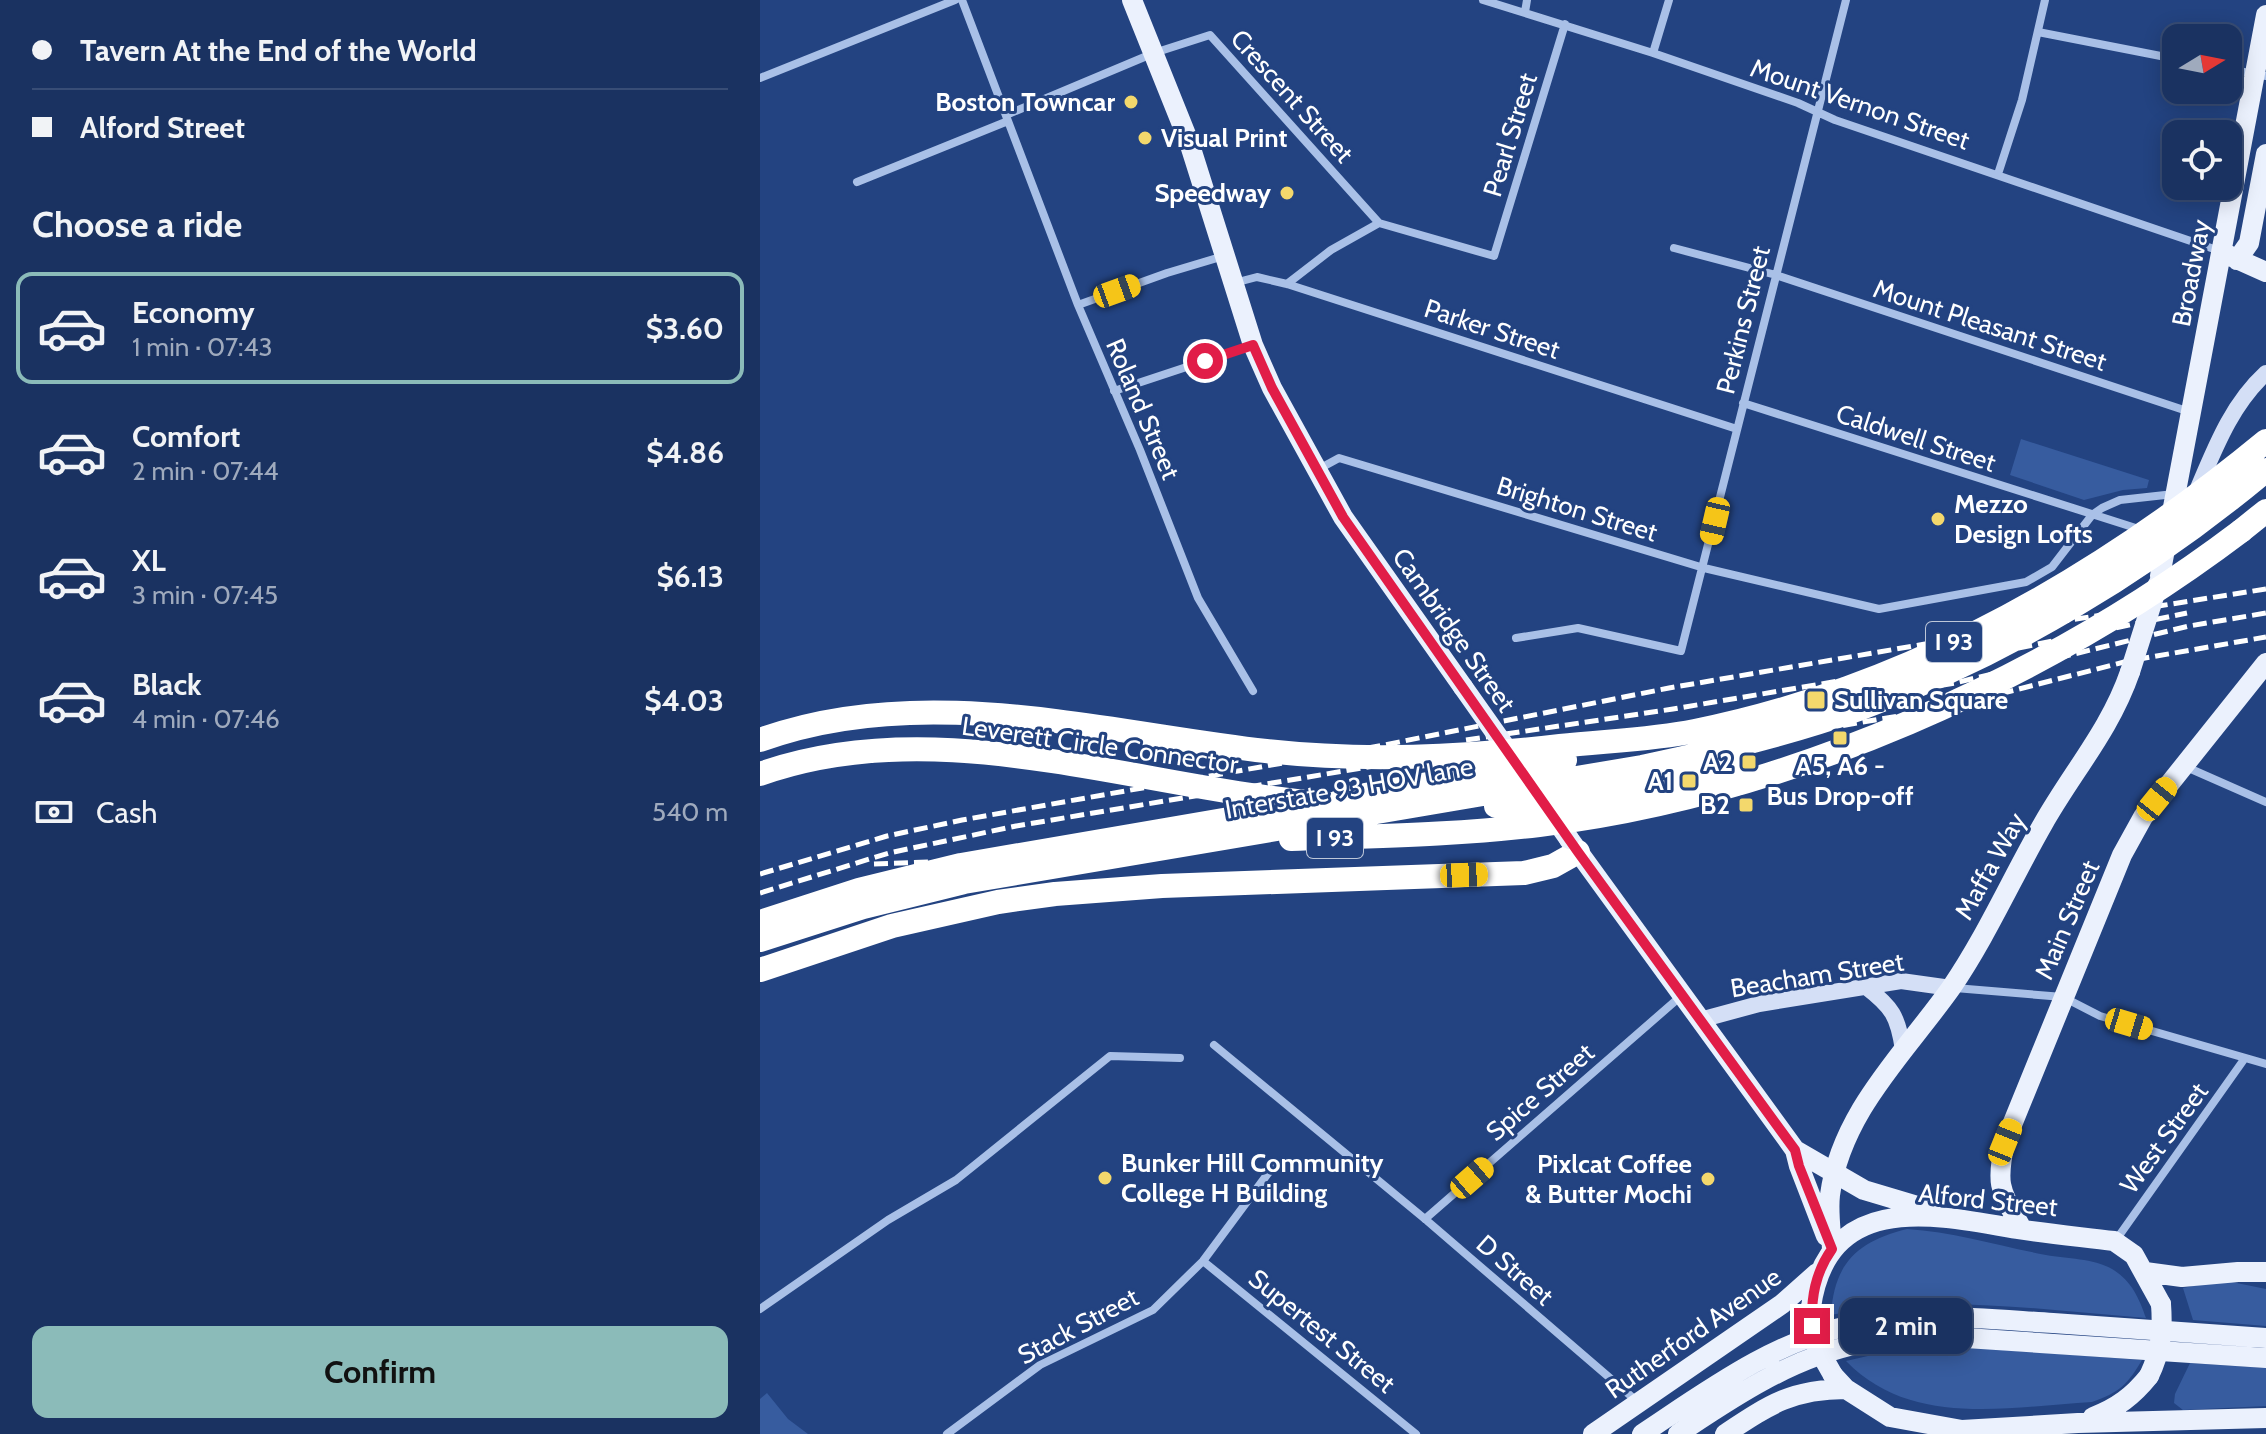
<!DOCTYPE html>
<meta charset="utf-8">
<style>
body{margin:0;font-family:Cabin,sans-serif;background:#273e6a;color:#f1f3f6;height:100vh;display:flex;flex-direction:column;font-size:30px;white-space:nowrap}
*{box-sizing:border-box;margin:0}
p{font-size:26px;color:#9faabd}
.icon{flex:none;width:44px;height:44px;fill:none;stroke:currentColor;stroke-width:2;stroke-linecap:round;stroke-linejoin:round}
.map{position:relative;flex:1;overflow:hidden}
.drawer{display:flex;flex-direction:column;background:#1a3261;width:760px}
.drawer>*{flex:none}
.guide{display:grid;align-content:center;height:176px;padding:0 32px;background:#1a3261}
.needle{width:52px;rotate:80deg}
.fabs{position:absolute;left:1402px;top:24px;display:grid;gap:16px}
.fabs a{display:grid;place-items:center;width:80px;height:80px;border-radius:16px;background:#1a3261;box-shadow:0 4px 20px #0003,0 0 0 2px #384d76;font-size:40px}
.end{position:absolute;width:36px;height:36px;margin:-18px;border:10px solid #e11d48;background:#fff;box-shadow:0 0 0 4px #fff}
.from{border-radius:50%}
.bubble{position:absolute;height:56px;border-radius:16px;background:#1a3261;box-shadow:0 4px 20px #0003,0 0 0 2px #384d76;font-size:26px;font-weight:700;line-height:56px;text-align:center}
.car{position:absolute;width:24px;height:48px;margin:-24px -12px;border-radius:10px;box-shadow:0 0 6px 2px #0007;background:linear-gradient(#f5c518 24%,#345 0 40%,#f5c518 0 76%,#345 0 86%,#f5c518 0)}
.guide b{display:flex;align-items:center;gap:28px;height:76px;font-size:30px}
.guide b+b{border-top:2px solid #384d76}
.guide i{width:20px;height:20px;background:#f1f3f6}
ul{padding:0;list-style:none}
li{display:flex;align-items:center;gap:24px;height:112px;margin:0 16px 12px;padding:0 16px;border:4px solid transparent;border-radius:16px}
li div{flex:1}
li b{display:block;font-size:30px}
li em{font-style:normal;font-weight:700}
li.selected{border-color:#8bbbb9}
li>.icon{width:72px;height:72px;stroke-width:1.5}
h2{padding:0 32px;font-size:36px;line-height:96px}
.pay{display:flex;align-items:center;gap:20px;height:88px;padding:0 32px;font-size:30px}
.pay p{margin-inline-start:auto}
.primary-button{display:flex;gap:16px;margin-top:auto;padding:16px 32px}
.primary-button a{flex:1;height:92px;border-radius:16px;background:#8bbbb9;color:#111;font-size:32px;font-weight:700;line-height:92px;text-align:center}
main{display:flex;flex:1;min-height:0}
.map>svg:first-child{display:block}
.green{fill:#375c9f}
.lines{fill:none;stroke-linecap:round;stroke-linejoin:round}
.street{stroke:#a9c0e7;stroke-width:8}
.secondary{stroke:#d4dff6;stroke-width:16}
.primary{stroke:#ebf1fd;stroke-width:20}
.highway{stroke:#fff;stroke-width:24}
.rail{stroke:#fff;stroke-width:5;stroke-dasharray:14 6;stroke-linecap:butt}
.primary-bridge{stroke:#ebf1fd;stroke-width:20}
.highway-bridge{stroke:#fff;stroke-width:24}
.route{stroke:#e11d48;stroke-width:10}
.poi-dot{fill:#f3d86c;stroke:#234381;stroke-width:3}
.labels{text-anchor:middle;stroke-width:6;stroke-linejoin:round;paint-order:stroke}
.shield{fill:#234381;stroke:#bdc7d9;stroke-width:2}
.shield-label{font-size:24px;font-weight:bold;fill:#fff}
.street-label{font-size:26px;fill:#fff;stroke:#234381}
.poi-label{font-size:26px;font-weight:bold;fill:#fff;stroke:#234381;text-anchor:end}
</style>
<main>
<section class="drawer">
<div class="guide">
<b><i class="from"></i>Tavern At the End of the World</b>
<b><i></i>Alford Street</b>
</div>
<h2>Choose a ride</h2>
<ul>
<li class="selected"><svg class="icon" aria-label="car" viewBox="0 0 24 24"><path d="M5 17H2v-5l4-1 3-4h7l3 4 3 1v5h-3M9 17h6M6 11h13"/><circle cx="7" cy="17" r="2"/><circle cx="17" cy="17" r="2"/></svg><div><b>Economy</b><p>1 min · 07:43</p></div><em>$3.60</em></li>
<li><svg class="icon" aria-label="car" viewBox="0 0 24 24"><path d="M5 17H2v-5l4-1 3-4h7l3 4 3 1v5h-3M9 17h6M6 11h13"/><circle cx="7" cy="17" r="2"/><circle cx="17" cy="17" r="2"/></svg><div><b>Comfort</b><p>2 min · 07:44</p></div><em>$4.86</em></li>
<li><svg class="icon" aria-label="car" viewBox="0 0 24 24"><path d="M5 17H2v-5l4-1 3-4h7l3 4 3 1v5h-3M9 17h6M6 11h13"/><circle cx="7" cy="17" r="2"/><circle cx="17" cy="17" r="2"/></svg><div><b>XL</b><p>3 min · 07:45</p></div><em>$6.13</em></li>
<li><svg class="icon" aria-label="car" viewBox="0 0 24 24"><path d="M5 17H2v-5l4-1 3-4h7l3 4 3 1v5h-3M9 17h6M6 11h13"/><circle cx="7" cy="17" r="2"/><circle cx="17" cy="17" r="2"/></svg><div><b>Black</b><p>4 min · 07:46</p></div><em>$4.03</em></li>
</ul>
<div class="pay"><svg class="icon" aria-label="cash" viewBox="0 0 24 24"><path d="M3 7h18v10H3z"/><circle cx="12" cy="12" r="2"/></svg>Cash<p>540 m</p></div>
<div class="primary-button"><a>Confirm</a></div>
</section>
<div class="map">
<svg width="1506" height="1434" viewBox="0 0 1506 1434">
<rect width="100%" height="100%" fill="#234381"/>
<path class="green" d="M1261,439L1389,480L1387,488L1363,490L1324,500L1250,475Z
M1147,1229C1194,1232 1239,1246 1286,1255C1307,1259 1333,1258 1352,1269C1371,1280 1379,1298 1386,1318C1281,1310 1175,1293 1071,1315C1074,1263 1098,1241 1147,1229Z
M1462,1280L1506,1289V1326L1433,1320L1423,1288Z
M1189,1346L1382,1360C1368,1384 1359,1393 1332,1402C1247,1407 1151,1428 1086,1361L1121,1353Z
M1430,1363L1506,1368V1406L1423,1410L1414,1403L1415,1394Z
M7,1393L28,1419L48,1434H0V1399Z"/>
<g class="lines">
<path class="street" d="M202,0L318,305L380,450L438,598L493,691
M723,0L893,53L1038,103L1075,120L1460,251
M765,12L767,0
M1278,32L1416,59
M893,53L909,0
M1468,69L1506,76
M0,78L195,0
M246,115L394,53L450,35L619,223L734,256L805,24
M1238,174L1262,100L1285,0
M97,182L248,121
M914,248L1016,275L1430,412
M474,283L497,277L527,284L977,429
M527,284L571,250L619,223
M318,305L407,273L464,256
M354,391L493,345
M983,403L1382,530
M557,470L579,458L944,568L1119,609L1266,582L1292,567L1332,515L1342,508L1360,500L1414,494
M756,638L818,628L921,651L1086,0
M1424,766L1506,802
M1195,988L1303,997L1340,1016L1506,1064
M454,1045L665,1219L879,1403
M665,1219L921,996
M1356,1240L1485,1058
M443,1261L656,1434
M0,1309L128,1220L196,1180L350,1056L420,1058
M187,1434L280,1365L393,1310L443,1261L515,1164"/>
<path class="secondary" d="M1435,495C1454,451 1470,406 1506,373
M1106,987C1132,1007 1138,1016 1143,1050
M940,1020L999,1004L1141,981L1191,988"/>
<path class="primary" d="M372,0L429,142L493,345L512,388L583,517L703,687
M1468,255L1506,272
M1477,260L1489,243L1506,154
M1400,576L1506,15
M809,839L1035,1150L1039,1166L1066,1236
M1035,1150L1104,1190L1171,1210
M1262,1229C1241,1191 1235,1187 1245,1142L1362,855L1383,817L1506,663
M1072,1249C1071,1231 1068,1212 1070,1195C1081,1112 1145,1053 1191,988C1226,937 1252,878 1283,824C1313,771 1350,730 1370,672
M1385,1272L1422,1277L1478,1272H1506
M1051,1307C1068,1191 1172,1214 1257,1229C1289,1234 1322,1237 1354,1241L1374,1255L1401,1304
M1073,1375L1086,1389L1130,1417L1202,1430L1318,1423L1506,1418
M1333,1417C1357,1408 1373,1396 1389,1376
M833,1434L1022,1304L1057,1273
M882,1434C947,1391 1014,1341 1092,1325C1158,1311 1226,1319 1293,1323C1364,1328 1435,1333 1506,1338
M918,1434C973,1397 1033,1357 1099,1344C1129,1338 1160,1337 1191,1337L1506,1358
M965,1434C1009,1405 1032,1389 1086,1389"/>
<path class="highway" d="M1481,531L1506,511
M0,970L132,926L238,902L295,894L402,886L764,873L793,866L818,852"/>
<path class="rail" d="M706,740L913,709L1191,662L1427,613
M114,864L228,860L355,850L1185,708L1368,661L1506,637
M0,874L127,836L202,820L624,745L909,688L1241,631L1506,589
M0,893L129,853L256,826L709,750L917,731L1195,683L1429,626L1506,613"/>
<path class="primary-bridge" d="M1370,672L1398,584
M703,687L756,762
M790,812L809,839
M1051,1307L1056,1345L1073,1375
M1389,1376C1401,1351 1403,1331 1401,1304"/>
<path class="highway-bridge" d="M0,740C162,681 341,732 506,751C605,762 702,757 800,746C845,741 891,740 935,731C1148,688 1341,577 1506,441
M0,774C190,706 405,799 600,806
M582,799L805,760
M736,806L857,794L980,767
M531,839C614,836 697,835 779,825C1026,795 1284,680 1481,531
M0,922L99,890L201,865L534,808
M0,940L103,907L204,882L882,767C955,752 1028,734 1099,709C1245,655 1387,570 1506,470"/>
</g>
<g class="lines">
<path class="route" d="M445,361L493,345L512,388L583,517L818,852L1035,1150L1039,1166L1072,1249C1055,1273 1051,1298 1052,1326"/>
</g>
<g class="poi-dot">
<circle cx="371" cy="102" r="8"/>
<circle cx="385" cy="138" r="8"/>
<circle cx="527" cy="193" r="8"/>
<circle cx="1178" cy="519" r="8"/>
<rect x="1046" y="690" width="20" height="20" rx="4"/>
<rect x="1072" y="730" width="16" height="16" rx="4"/>
<rect x="981" y="754" width="16" height="16" rx="4"/>
<rect x="921" y="773" width="16" height="16" rx="4"/>
<rect x="978" y="797" width="16" height="16" rx="4"/>
<circle cx="345" cy="1178" r="8"/>
<circle cx="948" cy="1179" r="8"/>
</g>
<g class="labels">
<g class="shield">
<rect x="1166" y="622" width="56" height="40" rx="6"/>
<rect x="547" y="818" width="56" height="40" rx="6"/>
</g>
<g class="shield-label">
<text x="1194" y="650">I 93</text>
<text x="575" y="846">I 93</text>
</g>
<g class="street-label">
<text transform="translate(532 96) rotate(48)" y="9">Crescent Street</text>
<text transform="translate(1100 104) rotate(19)" y="9">Mount Vernon Street</text>
<text transform="translate(750 135) rotate(-73)" y="9">Pearl Street</text>
<text transform="translate(1431 273) rotate(-79)" y="9">Broadway</text>
<text transform="translate(983 320) rotate(-76)" y="9">Perkins Street</text>
<text transform="translate(1230 325) rotate(18)" y="9">Mount Pleasant Street</text>
<text transform="translate(732 329) rotate(18)" y="9">Parker Street</text>
<text transform="translate(383 409) rotate(67)" y="9">Roland Street</text>
<text transform="translate(1156 438) rotate(18)" y="9">Caldwell Street</text>
<text transform="translate(817 509) rotate(17)" y="9">Brighton Street</text>
<text transform="translate(694 630) rotate(55)" y="9">Cambridge Street</text>
<text transform="translate(340 745) rotate(8)" y="9">Leverett Circle Connector</text>
<text transform="translate(589 788) rotate(-10)" y="9">Interstate 93 HOV lane</text>
<text transform="translate(1230 866) rotate(-61)" y="9">Maffa Way</text>
<text transform="translate(1307 920) rotate(-67)" y="9">Main Street</text>
<text transform="translate(1057 975) rotate(-9)" y="9">Beacham Street</text>
<text transform="translate(780 1092) rotate(-41)" y="9">Spice Street</text>
<text transform="translate(1404 1138) rotate(-54)" y="9">West Street</text>
<text transform="translate(1228 1200) rotate(6)" y="9">Alford Street</text>
<text transform="translate(755 1270) rotate(41)" y="9">D Street</text>
<text transform="translate(318 1326) rotate(-28)" y="9">Stack Street</text>
<text transform="translate(562 1331) rotate(39)" y="9">Supertest Street</text>
<text transform="translate(933 1333) rotate(-35)" y="9">Rutherford Avenue</text>
</g>
<g class="poi-label">
<text x="355" y="111">Boston Towncar</text>
<text x="401" y="147" text-anchor="start">Visual Print</text>
<text x="511" y="202">Speedway</text>
<text x="1194" y="513" text-anchor="start">Mezzo<tspan x="1194" dy="30">Design Lofts</tspan></text>
<text x="1074" y="709" text-anchor="start">Sullivan Square</text>
<text x="973" y="771">A2</text>
<text x="1080" y="775" text-anchor="middle">A5, A6 -<tspan x="1080" dy="30">Bus Drop-off</tspan></text>
<text x="913" y="790">A1</text>
<text x="970" y="814">B2</text>
<text x="361" y="1172" text-anchor="start">Bunker Hill Community<tspan x="361" dy="30">College H Building</tspan></text>
<text x="932" y="1173">Pixlcat Coffee<tspan x="932" dy="30">&amp; Butter Mochi</tspan></text>
</g>
</g>
</svg>
<div class="fabs">
<a><svg class="needle" viewBox="-14 -14 28 28"><path d="M0-13l5 13h-10z" fill="#e53935"/><path d="M0 13l5-13h-10z" fill="#9faabd"/></svg></a>
<a><svg class="icon" aria-label="locate" viewBox="0 0 24 24"><circle cx="12" cy="12" r="6"/><path d="M12 2v4M12 18v4M2 12h4M18 12h4"/></svg></a>
</div>
<i class="end from" style="left:445px;top:361px"></i>
<i class="end" style="left:1052px;top:1326px"></i>
<div class="bubble" style="left:1080px;top:1298px;width:132px">2 min</div>
<i class="car" style="left:357px;top:291px;rotate:70deg"></i>
<i class="car" style="left:955px;top:521px;rotate:193deg"></i>
<i class="car" style="left:1397px;top:799px;rotate:39deg"></i>
<i class="car" style="left:704px;top:875px;rotate:88deg"></i>
<i class="car" style="left:1369px;top:1024px;rotate:107deg"></i>
<i class="car" style="left:1245px;top:1142px;rotate:22deg"></i>
<i class="car" style="left:712px;top:1178px;rotate:49deg"></i>
</div>
</main>
